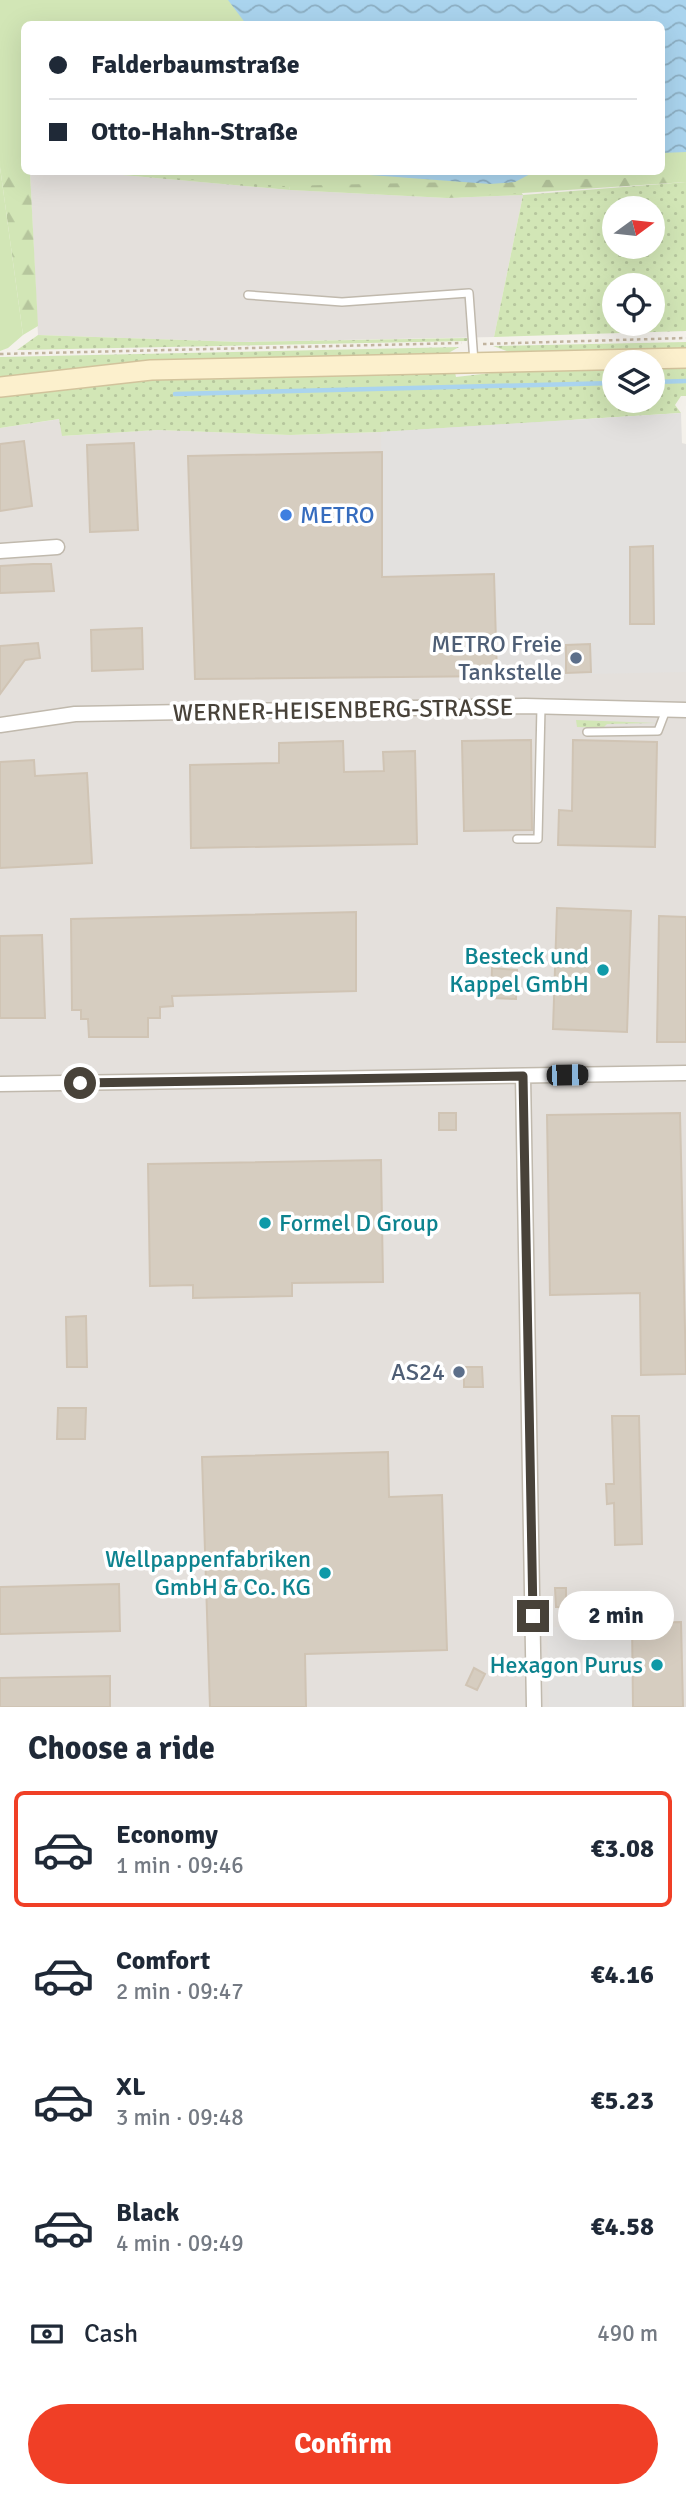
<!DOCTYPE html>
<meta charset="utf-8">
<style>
body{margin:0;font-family:Signika,sans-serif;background:#f6f6f7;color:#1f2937;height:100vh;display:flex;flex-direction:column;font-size:26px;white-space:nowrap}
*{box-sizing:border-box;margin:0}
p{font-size:23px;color:#747a83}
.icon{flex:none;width:38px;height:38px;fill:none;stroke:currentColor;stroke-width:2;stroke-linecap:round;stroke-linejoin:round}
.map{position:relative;height:1707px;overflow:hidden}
.drawer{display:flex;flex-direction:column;background:#fff;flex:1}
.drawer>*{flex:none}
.banner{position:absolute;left:21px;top:21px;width:644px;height:154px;border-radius:10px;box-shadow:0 7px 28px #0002;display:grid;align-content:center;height:154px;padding:0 28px;background:#fff}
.needle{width:46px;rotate:75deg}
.tools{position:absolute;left:602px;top:196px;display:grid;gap:14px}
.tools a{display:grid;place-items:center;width:63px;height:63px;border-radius:50%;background:#fff;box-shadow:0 7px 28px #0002;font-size:35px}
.end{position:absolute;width:32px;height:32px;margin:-16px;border:9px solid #484239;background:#fff;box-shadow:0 0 0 4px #fff}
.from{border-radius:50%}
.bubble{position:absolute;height:49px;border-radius:24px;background:#fff;box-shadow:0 7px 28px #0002;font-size:23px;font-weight:700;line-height:49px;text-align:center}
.car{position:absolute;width:21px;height:42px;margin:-21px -10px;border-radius:9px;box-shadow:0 0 5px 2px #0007;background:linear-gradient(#222 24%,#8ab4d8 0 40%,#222 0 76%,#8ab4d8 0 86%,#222 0)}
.banner b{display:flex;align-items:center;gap:24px;height:66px;font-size:26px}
.banner b+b{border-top:2px solid #e0e1e3}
.banner i{width:18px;height:18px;background:#1f2937}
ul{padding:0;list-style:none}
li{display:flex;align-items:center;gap:21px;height:116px;margin:0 14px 10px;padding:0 14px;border:4px solid transparent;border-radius:10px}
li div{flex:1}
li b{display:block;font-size:26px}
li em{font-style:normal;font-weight:700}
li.active{border-color:#f03f26}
li>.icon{width:63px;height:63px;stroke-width:1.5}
h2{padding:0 28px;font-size:32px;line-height:84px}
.pay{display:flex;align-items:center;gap:18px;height:77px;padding:0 28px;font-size:26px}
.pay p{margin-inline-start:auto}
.primary-button{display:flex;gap:14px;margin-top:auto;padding:14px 28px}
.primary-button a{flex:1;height:80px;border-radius:42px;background:#f03f26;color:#fff;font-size:28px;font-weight:700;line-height:80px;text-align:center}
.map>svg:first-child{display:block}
.industrial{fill:#e4e0dc}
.grass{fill:url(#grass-dots);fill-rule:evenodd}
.forest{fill:url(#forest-firs)}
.green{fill:#d2e6b6}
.parking{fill:#e3e1df}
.water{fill:url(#water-waves)}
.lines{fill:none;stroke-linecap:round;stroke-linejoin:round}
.stream{stroke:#aad4ee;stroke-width:4.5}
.building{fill:#d6cdc0;stroke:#d0c4b4;stroke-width:2}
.lane-casing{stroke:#c0b9ad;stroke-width:10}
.street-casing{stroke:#c0b9ad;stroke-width:17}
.secondary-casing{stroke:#d2c39c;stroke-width:22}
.path{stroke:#c1b49f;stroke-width:2.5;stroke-dasharray:3.5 3.5;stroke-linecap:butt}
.lane{stroke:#fff;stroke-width:7}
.street{stroke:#fff;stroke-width:14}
.secondary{stroke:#fcf0cd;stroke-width:19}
.route{stroke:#484239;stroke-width:9}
.shop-dot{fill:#3f7fe0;stroke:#fff;stroke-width:2.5}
.service-dot{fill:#5c6f8a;stroke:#fff;stroke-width:2.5}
.culture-dot{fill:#0f9aa8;stroke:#fff;stroke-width:2.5}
.labels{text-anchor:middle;stroke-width:7;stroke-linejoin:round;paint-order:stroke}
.shop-label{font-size:24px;fill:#366cbe;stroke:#fff;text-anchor:start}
.service-label{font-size:24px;fill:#4e5e75;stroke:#fff;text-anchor:end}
.street-label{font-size:24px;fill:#484239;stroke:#fff}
.culture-label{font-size:24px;fill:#0d838f;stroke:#fff;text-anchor:end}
</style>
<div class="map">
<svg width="686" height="1707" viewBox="0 0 686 1707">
<defs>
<pattern id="grass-dots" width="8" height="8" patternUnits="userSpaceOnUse" patternTransform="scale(1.75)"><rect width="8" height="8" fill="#d2e6b6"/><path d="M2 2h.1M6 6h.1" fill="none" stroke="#b6c69d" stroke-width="1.8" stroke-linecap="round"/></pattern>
<pattern id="forest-firs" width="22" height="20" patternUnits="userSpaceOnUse" patternTransform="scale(1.75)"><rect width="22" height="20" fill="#d2e6b6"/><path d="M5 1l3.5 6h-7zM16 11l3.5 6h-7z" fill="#b6c69d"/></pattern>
<pattern id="water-waves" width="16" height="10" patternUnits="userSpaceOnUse" patternTransform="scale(1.75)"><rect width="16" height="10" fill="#aad4ee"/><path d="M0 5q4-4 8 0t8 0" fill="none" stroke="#8caec2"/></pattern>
</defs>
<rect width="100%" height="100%" fill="#f4f1eb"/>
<path class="industrial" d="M30,172H89L290,190L447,198L523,195L494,337L241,342L38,335Z
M565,418L686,444V1707H0V428L60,419L63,436L158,430L290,435L381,432Z"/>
<path class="grass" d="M89,172H285L290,190Z
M515,182L523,195L686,182V331L494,337L523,195L447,198L490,184ZM614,208H653V247H614ZM614,285H653V324H614Z
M38,335L241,342L468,338L467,341L17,350Z
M686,342V349L512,353L493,346Z
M459,347L445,355L0,380V357Z
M686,367V396H681L675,405L681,413L381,432L290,435L158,430L62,436L59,419L0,428V395L154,379L455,372L456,377L491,373L614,369V401H653V368Z
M576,720L657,723L607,724L603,728L577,727Z"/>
<path class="forest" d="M0,0L24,24V172H30L38,326L23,335L0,167Z
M686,152V182L447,198L290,190L285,172L447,182L534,172H662Z"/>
<path class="green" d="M0,0H686V173L626,178L283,186L90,172H662V24H24V166L0,165Z
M0,167L23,335L8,348L0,351Z"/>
<path class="parking" d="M681,413L682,444H686V672L497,676L494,574L382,577L381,432Z
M632,1626L633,1707H549L547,1627Z"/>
<path class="water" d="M228,0H686V152L662,153V24H246Z
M366,172H534L515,182L490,184L370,175Z"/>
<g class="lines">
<path class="stream" d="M653,382L686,381
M175,394L614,383"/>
</g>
<path class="building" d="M24,441L32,506L0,511V444Z
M134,443L138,530L90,532L87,445Z
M382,452V577L494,574L497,676L195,679L188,456Z
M653,546L654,624H630V547Z
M33,564H51L54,591L0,593V566Z
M142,628L143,669L92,671L91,630Z
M38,643L40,658L25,660L0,694V646Z
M590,644L591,672L566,673V645Z
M531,740L532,830L464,831L462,741Z
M573,740L657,742L655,847L558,845L559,810L572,811Z
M343,741L344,772L384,771L383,752L415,751L417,844L191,848L190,765L279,763V743Z
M34,760L35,776L87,773L92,863L0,868V762Z
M557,908L631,911L627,1032L553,1029Z
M356,912V991L172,996L173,1006L160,1007V1018H148V1037H89L88,1019H81V1010H72L71,919Z
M659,916L686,917V1042H657Z
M42,935L45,1018H0V936Z
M492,968L517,970L516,999L491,998Z
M439,1113H456V1130H439Z
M680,1113L686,1374L641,1375L640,1293L550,1295L547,1115Z
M381,1160L383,1282L292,1283V1296L193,1298V1285L150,1286L148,1164Z
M86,1316L87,1367H67L66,1317Z
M464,1367H482L483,1387H464Z
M58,1408H86L85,1439H57Z
M612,1416H639L642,1544L615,1545L614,1503L607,1504L606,1484H614Z
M388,1452L389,1497L442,1495L447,1650L305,1654L306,1707H210L202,1457Z
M119,1584L120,1631L0,1634V1587Z
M555,1588H566V1607H556Z
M681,1622L683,1707H633L632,1623Z
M474,1668L485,1674L477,1690L466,1685Z
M110,1676V1707H0V1678Z"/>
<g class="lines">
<g class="lane-casing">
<path id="lane" d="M248,295L342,302L469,293L474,362
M587,732L658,731L666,710
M517,839H538L541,707"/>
</g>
<g class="street-casing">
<path id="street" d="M0,551L57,547
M0,725L75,714L525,706L686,710
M523,1076L534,1707
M0,1084L686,1073"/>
</g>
<g class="secondary-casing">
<path id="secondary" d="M0,387L151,370L686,358"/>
</g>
<path class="path" d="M483,344L686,338
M0,354L462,343"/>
<use href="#lane" class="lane"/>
<use href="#street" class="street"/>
<use href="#secondary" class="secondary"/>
</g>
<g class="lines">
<path class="route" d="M80,1083L523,1076L533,1616"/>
</g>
<circle class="shop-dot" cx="286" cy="515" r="7"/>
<g class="service-dot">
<circle cx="576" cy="658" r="7"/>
<circle cx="459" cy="1372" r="7"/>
</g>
<g class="culture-dot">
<circle cx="603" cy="970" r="7"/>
<circle cx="265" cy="1223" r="7"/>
<circle cx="325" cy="1573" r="7"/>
<circle cx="657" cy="1665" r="7"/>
</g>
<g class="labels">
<g class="shop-label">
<text x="300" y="523">METRO</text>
</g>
<g class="service-label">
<text x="562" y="652">METRO Freie<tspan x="562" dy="28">Tankstelle</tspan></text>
<text x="445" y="1380">AS24</text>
</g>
<g class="street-label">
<text transform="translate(343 710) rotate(-1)" y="8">WERNER-HEISENBERG-STRASSE</text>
</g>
<g class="culture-label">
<text x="589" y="964">Besteck und<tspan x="589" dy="28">Kappel GmbH</tspan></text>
<text x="279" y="1231" text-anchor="start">Formel D Group</text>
<text x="311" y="1567">Wellpappenfabriken<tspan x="311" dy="28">GmbH &amp; Co. KG</tspan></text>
<text x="643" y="1673">Hexagon Purus</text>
</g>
</g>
</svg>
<div class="tools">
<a><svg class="needle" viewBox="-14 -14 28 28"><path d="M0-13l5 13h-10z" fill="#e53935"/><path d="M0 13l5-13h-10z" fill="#747a83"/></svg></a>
<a><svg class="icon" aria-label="locate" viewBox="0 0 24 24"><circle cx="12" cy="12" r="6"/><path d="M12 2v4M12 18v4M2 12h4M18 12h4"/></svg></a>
<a><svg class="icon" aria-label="layers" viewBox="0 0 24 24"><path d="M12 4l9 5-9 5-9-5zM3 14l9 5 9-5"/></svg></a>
</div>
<i class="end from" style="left:80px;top:1083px"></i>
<i class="end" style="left:533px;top:1616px"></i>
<div class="bubble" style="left:558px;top:1591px;width:116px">2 min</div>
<i class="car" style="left:567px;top:1075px;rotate:89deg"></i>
<div class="banner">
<b><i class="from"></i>Falderbaumstraße</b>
<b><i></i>Otto-Hahn-Straße</b>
</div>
</div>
<section class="drawer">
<h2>Choose a ride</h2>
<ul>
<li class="active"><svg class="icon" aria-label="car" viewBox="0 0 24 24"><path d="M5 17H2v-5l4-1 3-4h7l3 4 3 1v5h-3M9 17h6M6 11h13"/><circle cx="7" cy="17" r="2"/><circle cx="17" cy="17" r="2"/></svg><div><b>Economy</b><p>1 min · 09:46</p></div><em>€3.08</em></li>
<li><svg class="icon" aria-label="car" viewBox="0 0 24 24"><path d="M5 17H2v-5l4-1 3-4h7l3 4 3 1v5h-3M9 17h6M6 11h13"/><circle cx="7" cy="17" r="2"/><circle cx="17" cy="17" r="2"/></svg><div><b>Comfort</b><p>2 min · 09:47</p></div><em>€4.16</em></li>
<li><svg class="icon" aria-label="car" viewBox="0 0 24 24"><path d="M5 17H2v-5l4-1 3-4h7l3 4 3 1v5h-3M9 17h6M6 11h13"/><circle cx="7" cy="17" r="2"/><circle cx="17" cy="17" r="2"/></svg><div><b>XL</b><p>3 min · 09:48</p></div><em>€5.23</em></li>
<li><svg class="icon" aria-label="car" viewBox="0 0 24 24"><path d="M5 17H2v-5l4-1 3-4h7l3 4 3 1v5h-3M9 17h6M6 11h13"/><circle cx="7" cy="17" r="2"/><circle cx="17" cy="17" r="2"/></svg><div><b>Black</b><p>4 min · 09:49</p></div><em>€4.58</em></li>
</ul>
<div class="pay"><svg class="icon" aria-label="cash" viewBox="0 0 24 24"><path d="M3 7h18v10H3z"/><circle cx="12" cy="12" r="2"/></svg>Cash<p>490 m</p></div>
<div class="primary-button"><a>Confirm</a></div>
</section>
